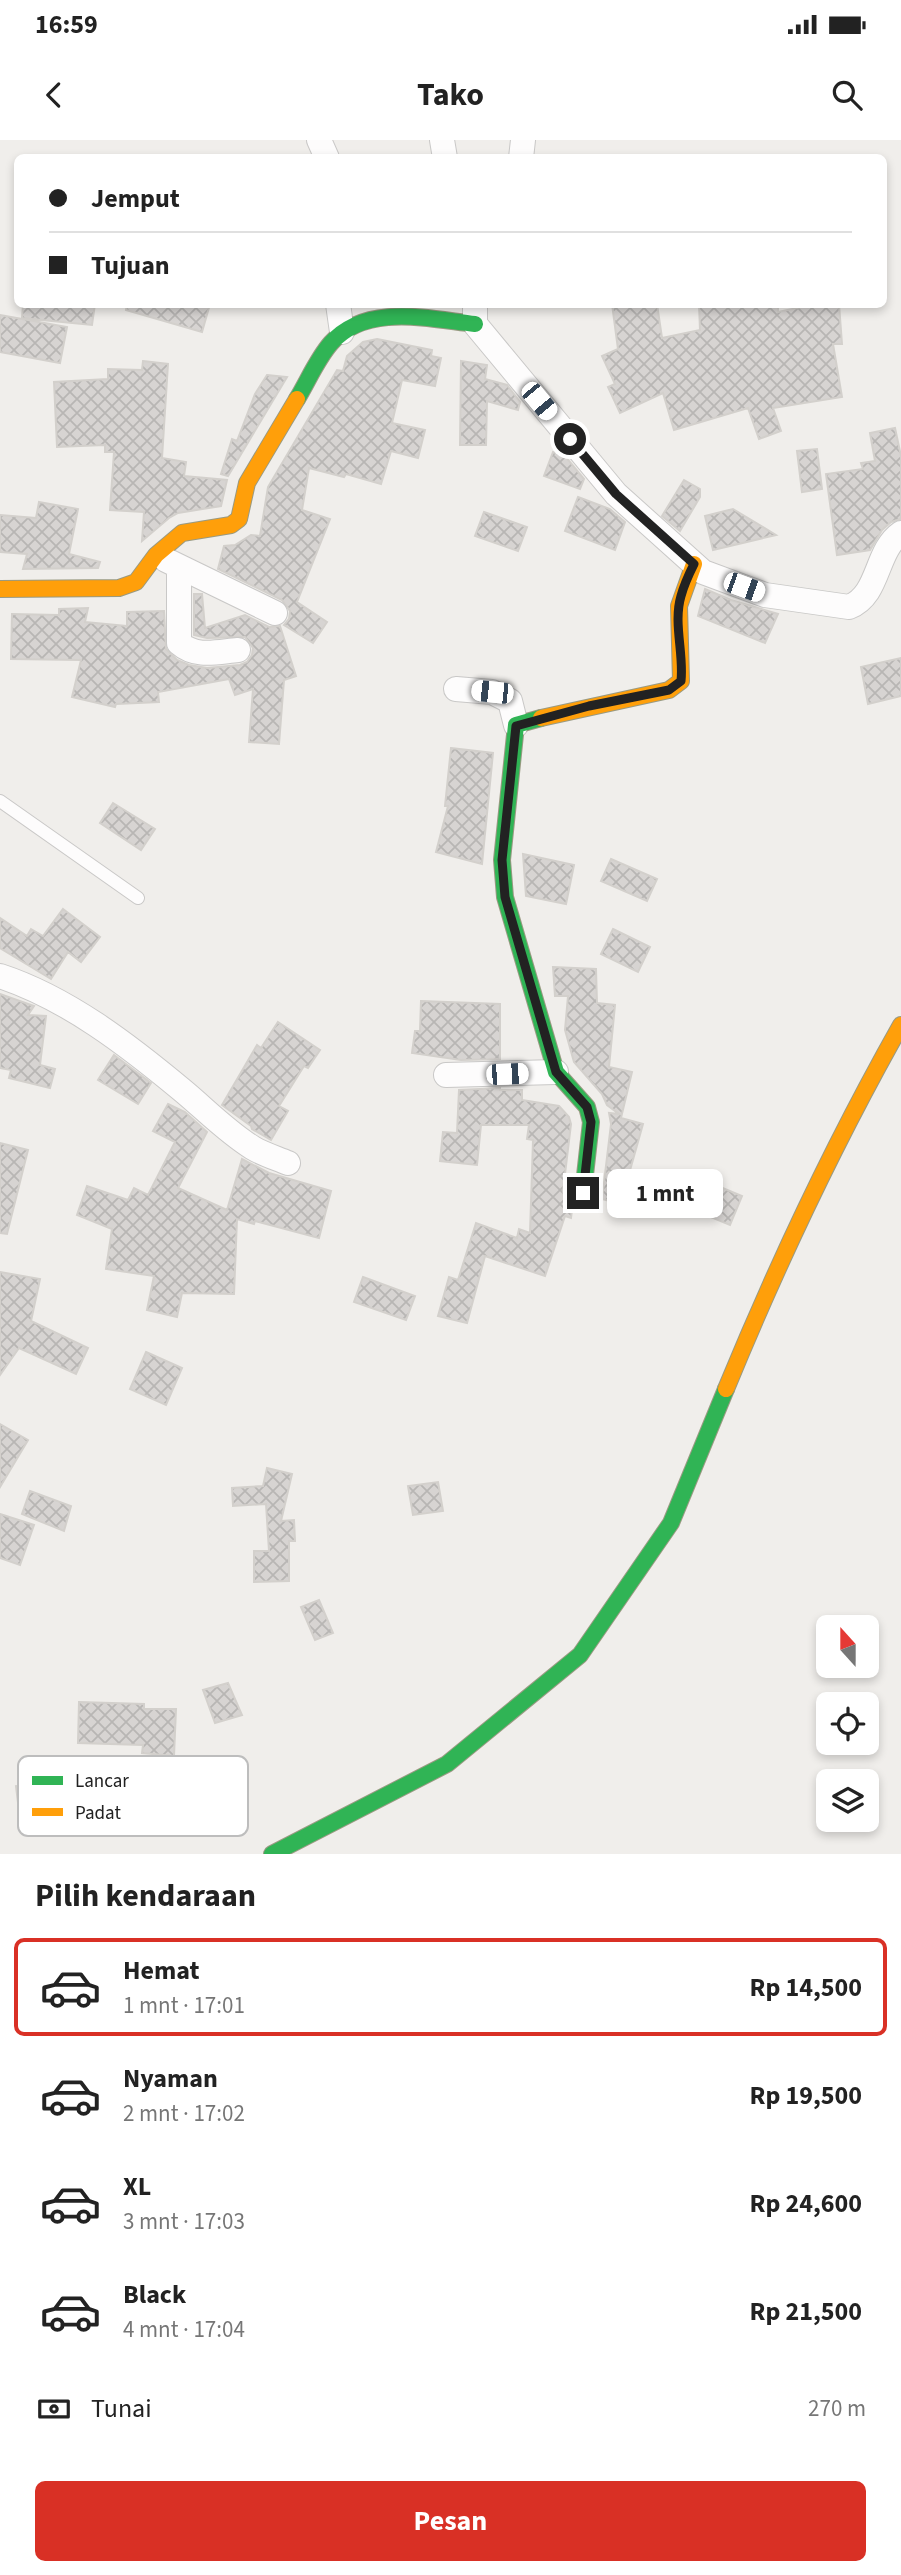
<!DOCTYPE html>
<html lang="id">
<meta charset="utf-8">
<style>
body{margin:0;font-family:"Source Sans 3",sans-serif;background:#f2f2f2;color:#222;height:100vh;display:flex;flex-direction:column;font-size:26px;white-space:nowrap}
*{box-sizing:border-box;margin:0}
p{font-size:23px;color:#767676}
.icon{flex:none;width:38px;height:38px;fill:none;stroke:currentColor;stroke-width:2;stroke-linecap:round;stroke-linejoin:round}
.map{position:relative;height:1714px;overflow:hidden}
.sheet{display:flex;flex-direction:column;background:#fff;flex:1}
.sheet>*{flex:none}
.top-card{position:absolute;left:14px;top:14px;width:873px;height:154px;border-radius:10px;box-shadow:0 4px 10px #0003;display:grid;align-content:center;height:154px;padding:0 35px;background:#fff}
.needle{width:46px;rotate:339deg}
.controls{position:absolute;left:816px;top:1475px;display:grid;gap:14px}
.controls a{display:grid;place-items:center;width:63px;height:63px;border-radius:10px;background:#fff;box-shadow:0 4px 10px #0003;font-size:35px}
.end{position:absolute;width:32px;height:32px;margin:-16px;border:9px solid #222;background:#fff;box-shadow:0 0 0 4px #fff}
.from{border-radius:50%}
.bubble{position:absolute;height:49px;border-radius:10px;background:#fff;box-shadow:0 4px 10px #0003;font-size:23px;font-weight:700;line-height:49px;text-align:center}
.car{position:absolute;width:21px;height:42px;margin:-21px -10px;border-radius:9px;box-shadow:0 0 5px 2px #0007;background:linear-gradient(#fff 24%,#345 0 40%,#fff 0 76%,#345 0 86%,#fff 0)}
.top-card b{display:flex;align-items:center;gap:24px;height:66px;font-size:26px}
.top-card b+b{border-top:2px solid #e0e0e0}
.top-card i{width:18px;height:18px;background:#222}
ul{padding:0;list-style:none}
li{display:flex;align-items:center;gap:21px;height:98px;margin:0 14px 10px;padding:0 21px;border:4px solid transparent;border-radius:10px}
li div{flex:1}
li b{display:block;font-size:26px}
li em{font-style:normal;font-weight:700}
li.selected{border-color:#d93025}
li>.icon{width:63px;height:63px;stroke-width:1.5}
h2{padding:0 35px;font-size:32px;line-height:84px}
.pay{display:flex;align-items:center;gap:18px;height:77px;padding:0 35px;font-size:26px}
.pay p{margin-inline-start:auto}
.button{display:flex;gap:14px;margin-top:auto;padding:14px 35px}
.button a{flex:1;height:80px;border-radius:10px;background:#d93025;color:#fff;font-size:28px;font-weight:700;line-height:80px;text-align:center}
.status{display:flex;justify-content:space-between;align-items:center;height:49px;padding:0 35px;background:#fff;direction:ltr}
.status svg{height:19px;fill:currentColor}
header{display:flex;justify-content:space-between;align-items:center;height:91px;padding:0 35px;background:#fff;font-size:32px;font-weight:700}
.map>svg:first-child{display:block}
.building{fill:url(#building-cross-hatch);stroke:#d3d0cc;stroke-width:2}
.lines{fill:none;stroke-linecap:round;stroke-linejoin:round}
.lane-casing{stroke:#c9c8c7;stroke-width:14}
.street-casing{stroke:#c9c8c7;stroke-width:26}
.fast-casing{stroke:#999a82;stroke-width:18}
.slow-casing{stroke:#999a82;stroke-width:18}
.lane{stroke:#fdfcfc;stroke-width:12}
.street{stroke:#fdfcfc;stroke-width:24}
.fast{stroke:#30b455;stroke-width:16}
.slow{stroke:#ff9f0a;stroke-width:16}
.route{stroke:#222;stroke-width:9}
.key{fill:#fff;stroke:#bdbdbd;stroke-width:2}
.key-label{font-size:19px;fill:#222}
</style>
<div class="status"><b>16:59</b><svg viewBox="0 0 49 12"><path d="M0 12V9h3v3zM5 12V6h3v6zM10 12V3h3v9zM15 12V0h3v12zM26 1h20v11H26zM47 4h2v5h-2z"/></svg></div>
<header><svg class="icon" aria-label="back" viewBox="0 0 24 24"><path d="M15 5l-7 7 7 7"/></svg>Tako<svg class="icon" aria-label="search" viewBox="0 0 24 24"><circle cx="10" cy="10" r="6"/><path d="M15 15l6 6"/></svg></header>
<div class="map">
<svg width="901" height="1714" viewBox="0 0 901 1714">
<defs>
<pattern id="building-cross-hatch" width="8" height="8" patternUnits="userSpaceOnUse" patternTransform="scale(1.75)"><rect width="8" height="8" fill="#d7d4d2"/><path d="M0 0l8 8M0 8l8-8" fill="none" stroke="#b8b6b4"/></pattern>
</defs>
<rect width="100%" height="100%" fill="#f0eeeb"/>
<path class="building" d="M23,164H95L92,185L22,178Z
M127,164H210L202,192L126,170Z
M612,164H657L662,198L700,190L699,164H778V172L816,164H839L842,204H833L842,257L773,268L781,291L759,299L748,268L674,290L663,253L620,273L608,247L615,244L602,216L618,209Z
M0,175L67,187L60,223L0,212Z
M377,199L432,210L431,216L441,218L435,246L402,240L392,283L425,290L418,318L391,311L381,344L346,334L344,337L309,328L302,370L330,379L297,462L327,482L313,503L284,485L289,479L290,471L282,460L218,429L224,406L235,405L251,395L260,396L268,347L337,230L343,231L347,216L363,202Z
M143,221L168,224L162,318L186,322L184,336L227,340L221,366L178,373L169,378L142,401L144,372L110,370L114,312H105V305L57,307L54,242L108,239V229L142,230Z
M461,221L487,225L485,239L507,245L520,262L518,270L487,261L486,305H460Z
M267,235L287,237L228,336L221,334L232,299L237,301L255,254Z
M895,288L901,316V379L891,382L882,390L870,410L837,415L826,334L863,329L861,323L875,321L870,293Z
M817,309L822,349L802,352L797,311Z
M553,312L565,316L584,339L580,349L544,336Z
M684,340L700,349V357L680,391L662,376Z
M578,357L610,369L625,382L615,410L565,391Z
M39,362L78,369L69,414L100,422L98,428L23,429L27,414L0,412V375L36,378Z
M733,369L776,395L713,410L705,376Z
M484,372L527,387L518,411L475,396Z
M705,449L731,460L778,474L765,503L698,476Z
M194,454H202L205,488L245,475L269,487L280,486L296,536L284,540L279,604L249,602L253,549L235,555L229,539L158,552L159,562L116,564L115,567L72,557L81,520L11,519L12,474L59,475V469L88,468L85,482L127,486V472L164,471L166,509L177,520L189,525L207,528L240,525L247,522L252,515L253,508L245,497L207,498L194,495Z
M901,518V556L868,564L861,527Z
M451,608L493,613L482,724L436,712L448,666H445Z
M113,663L155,689L141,710L100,683Z
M523,714L574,725L566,764L526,756Z
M611,719L657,739L647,761L601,741Z
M63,769L100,797L81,822L68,812L51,839L0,808V778L27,796L31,789L43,796Z
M613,789L650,807L638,832L601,814Z
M553,827L596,829L597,863L615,865L609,927L632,932L621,978L643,984L629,1034L644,1039L636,1068L602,1059L611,984L609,973L619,974L607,965L602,954L574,922L565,890L568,856H555Z
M0,854L34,866L28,875L46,876L40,925L55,929L50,948L9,938L11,930L0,928Z
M421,861L500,864V919L461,920L412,913L415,891H420Z
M278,882L320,910L308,928L304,926L279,966L288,971L271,1000L252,989L251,986L222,965L257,905L261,908Z
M114,915L151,943L138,964L98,940Z
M500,948V950H522V960L559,966L569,977L571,984L563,1051L565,1062L572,1070L571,1078L565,1076L545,1136L485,1116L467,1183L438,1176L449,1137L458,1140L476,1083L517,1098L519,1089L530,1093L533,1000L527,999L529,985H481L477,1025L440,1021L443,992L457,993L459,950Z
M168,964L185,972L207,992L178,1048L227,1070L242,1019L269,1033L331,1051L319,1098L255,1081L254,1084L237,1079L234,1154L182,1153L177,1177L147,1170L154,1136L106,1129L112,1089L77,1075L87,1046L128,1060L134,1048L148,1055L175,1002L153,991Z
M0,1003L28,1010L7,1094L0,1093Z
M701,1039L742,1056L730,1085L689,1068Z
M0,1132L40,1139L31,1181L88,1208L76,1234L19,1208L0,1235Z
M363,1137L415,1156L406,1180L354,1162Z
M146,1212L182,1228L166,1265L130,1249Z
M0,1284L28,1300L0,1347Z
M267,1328L292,1334L281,1381L294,1380L295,1401H289V1441L254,1442V1411H269L266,1364L233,1366L232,1348L263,1346Z
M438,1342L443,1371L413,1375L408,1346Z
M30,1351L71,1366L64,1391L22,1374Z
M0,1374L34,1385L20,1425L0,1418Z
M319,1460L333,1493L315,1500L301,1467Z
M228,1543L242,1575L215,1583L203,1550Z
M79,1562L144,1564V1569H176L174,1616L142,1613L143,1605L78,1603Z
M55,1641L60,1683L21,1688L16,1646Z"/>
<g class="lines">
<g class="lane-casing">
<path id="lane" d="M0,661L138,758"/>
</g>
<g class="street-casing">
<path id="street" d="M319,0L327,18
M442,0L445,18
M521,18L523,0
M338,164L342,192
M475,164V184L616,354L703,432L765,455L849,467C880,455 875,411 901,393
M166,420L275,473
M179,427V503C196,518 216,512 238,510
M456,549L492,552L510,561L516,585
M0,836C67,858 128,905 182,950C205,969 227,992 253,1008C263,1014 276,1018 288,1023
M446,935L556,932"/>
</g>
<g class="fast-casing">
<path id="fast" d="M297,259C308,241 317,219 331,203C366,163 429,179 475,184
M541,578L516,585L502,720L505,757L556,932L587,967L591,982L583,1053
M272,1714L447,1624L580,1515L671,1383L726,1249"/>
</g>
<g class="slow-casing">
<path id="slow" d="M0,449L119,448L136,442L156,415L182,393L231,385L239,379L247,343L297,259
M541,578L669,550L681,541L679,466L694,424
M726,1249C777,1125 835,1002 901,885"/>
</g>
<use href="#lane" class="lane"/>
<use href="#street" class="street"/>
<use href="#fast" class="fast"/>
<use href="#slow" class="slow"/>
</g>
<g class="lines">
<path class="route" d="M570,299L616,354L694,424C689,434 684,445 681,456C673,483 684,513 681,541L669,550L589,566L516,586L502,720L505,757L556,932L587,967L591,982L583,1053"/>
</g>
<rect x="18" y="1616" width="230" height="80" rx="10" class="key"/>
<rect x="32" y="1636" width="31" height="9" fill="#30b455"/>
<rect x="32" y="1668" width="31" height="8" fill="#ff9f0a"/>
<g class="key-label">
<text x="75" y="1647">Lancar</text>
<text x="75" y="1679">Padat</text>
</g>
</svg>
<div class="controls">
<a><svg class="needle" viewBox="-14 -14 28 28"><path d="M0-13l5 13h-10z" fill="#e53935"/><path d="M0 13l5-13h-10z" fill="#767676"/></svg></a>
<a><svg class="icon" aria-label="locate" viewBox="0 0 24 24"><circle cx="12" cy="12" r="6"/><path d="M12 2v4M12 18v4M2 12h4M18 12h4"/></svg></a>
<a><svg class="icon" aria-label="layers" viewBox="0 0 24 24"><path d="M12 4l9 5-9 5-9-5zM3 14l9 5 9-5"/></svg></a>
</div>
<i class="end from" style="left:570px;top:299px"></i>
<i class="end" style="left:583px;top:1053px"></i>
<div class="bubble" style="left:607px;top:1029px;width:116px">1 mnt</div>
<i class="car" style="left:539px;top:261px;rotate:140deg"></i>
<i class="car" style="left:744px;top:447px;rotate:110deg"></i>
<i class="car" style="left:492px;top:552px;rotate:276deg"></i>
<i class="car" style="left:507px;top:934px;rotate:88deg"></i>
<div class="top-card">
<b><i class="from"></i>Jemput</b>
<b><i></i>Tujuan</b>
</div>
</div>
<section class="sheet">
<h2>Pilih kendaraan</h2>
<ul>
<li class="selected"><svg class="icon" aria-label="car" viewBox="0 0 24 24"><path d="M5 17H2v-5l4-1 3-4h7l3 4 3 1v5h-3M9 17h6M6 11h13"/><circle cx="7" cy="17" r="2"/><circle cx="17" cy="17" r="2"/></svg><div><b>Hemat</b><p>1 mnt · 17:01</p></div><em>Rp 14,500</em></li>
<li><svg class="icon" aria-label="car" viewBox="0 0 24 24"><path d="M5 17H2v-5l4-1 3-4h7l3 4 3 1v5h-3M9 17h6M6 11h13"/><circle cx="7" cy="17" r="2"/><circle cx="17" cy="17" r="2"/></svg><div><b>Nyaman</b><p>2 mnt · 17:02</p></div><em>Rp 19,500</em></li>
<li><svg class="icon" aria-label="car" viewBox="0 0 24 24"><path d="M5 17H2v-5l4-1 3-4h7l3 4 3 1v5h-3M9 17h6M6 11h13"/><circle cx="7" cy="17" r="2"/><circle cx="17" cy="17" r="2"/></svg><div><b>XL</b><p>3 mnt · 17:03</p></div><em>Rp 24,600</em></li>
<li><svg class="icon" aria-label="car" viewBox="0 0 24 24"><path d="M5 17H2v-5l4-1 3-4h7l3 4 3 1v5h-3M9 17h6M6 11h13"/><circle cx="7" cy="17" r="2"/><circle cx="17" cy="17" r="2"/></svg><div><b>Black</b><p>4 mnt · 17:04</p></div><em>Rp 21,500</em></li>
</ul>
<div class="pay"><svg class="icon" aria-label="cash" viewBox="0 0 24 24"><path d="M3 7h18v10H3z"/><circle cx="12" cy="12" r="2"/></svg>Tunai<p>270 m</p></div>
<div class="button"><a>Pesan</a></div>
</section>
